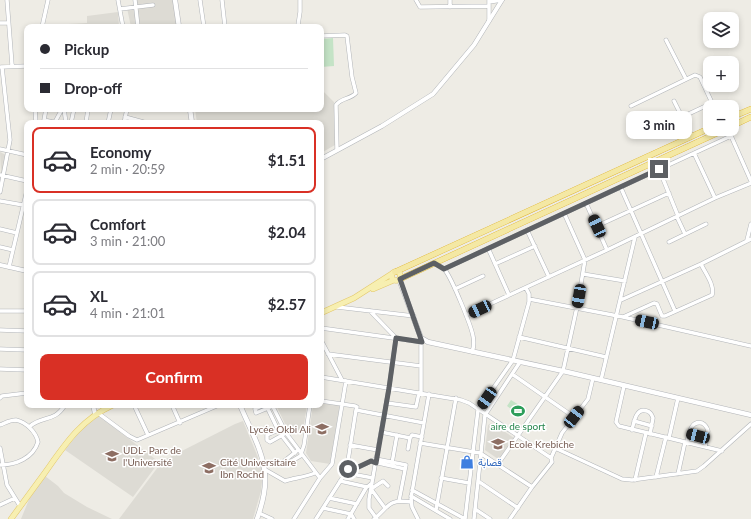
<!DOCTYPE html>
<meta charset="utf-8">
<style>
body{margin:0;font-family:Lato,Vazirmatn,sans-serif;background:#f7f7f7;color:#2b2b33;height:100vh;display:flex;flex-direction:column;font-size:15px;white-space:nowrap}
*{box-sizing:border-box;margin:0}
p{font-size:13px;color:#7c7c81}
.icon{flex:none;width:22px;height:22px;fill:none;stroke:currentColor;stroke-width:2;stroke-linecap:round;stroke-linejoin:round}
.map{position:relative;flex:1;overflow:hidden}
.details{position:absolute;left:24px;top:120px;width:300px;height:288px;display:flex;flex-direction:column;background:#fff;border-radius:8px;box-shadow:0 2px 6px #0003}
.details>*{flex:none}
.top-card{position:absolute;left:24px;top:24px;width:300px;height:88px;border-radius:8px;box-shadow:0 2px 6px #0003;display:grid;align-content:center;height:88px;padding:0 16px;background:#fff}
.controls{position:absolute;left:703px;top:12px;display:grid;gap:8px}
.controls a{display:grid;place-items:center;width:36px;height:36px;border-radius:8px;background:#fff;box-shadow:0 2px 6px #0003;font-size:20px}
.end{position:absolute;width:18px;height:18px;margin:-9px;border:5px solid #5d6064;background:#fff;box-shadow:0 0 0 2px #fff}
.from{border-radius:50%}
.bubble{position:absolute;height:28px;border-radius:8px;background:#fff;box-shadow:0 2px 6px #0003;font-size:13px;font-weight:700;line-height:28px;text-align:center}
.car{position:absolute;width:12px;height:24px;margin:-12px -6px;border-radius:5px;box-shadow:0 0 3px 1px #0007;background:linear-gradient(#222 24%,#8ab4d8 0 40%,#222 0 76%,#8ab4d8 0 86%,#222 0)}
.top-card b{display:flex;align-items:center;gap:14px;height:38px;font-size:15px}
.top-card b+b{border-top:1px solid #e1e1e2}
.top-card i{width:10px;height:10px;background:#2b2b33}
ul{padding:7px 0 0;list-style:none}
li{display:flex;align-items:center;gap:12px;height:66px;margin:0 8px 6px;padding:0 8px;border:2px solid #e1e1e2;border-radius:8px}
li div{flex:1}
li b{display:block;font-size:15px}
li em{font-style:normal;font-weight:700}
li.current{border-color:#d93025}
li>.icon{width:36px;height:36px;stroke-width:1.5}
.primary-button{display:flex;gap:8px;margin-top:auto;padding:8px 16px}
.primary-button a{flex:1;height:46px;border-radius:8px;background:#d93025;color:#fff;font-size:16px;font-weight:700;line-height:46px;text-align:center}
.map>svg:first-child{display:block}
.education{fill:#dddbd4}
.pitch{fill:#c4e3c6}
.lines{fill:none;stroke-linecap:round;stroke-linejoin:round}
.minor-casing{stroke:#b2b5b9;stroke-width:4.5}
.tertiary-casing{stroke:#b2b5b9;stroke-width:5}
.secondary-casing{stroke:#b2b4b8;stroke-width:5.5}
.primary-casing{stroke:#e3c769;stroke-width:6}
.trunk-casing{stroke:#dba918;stroke-width:6}
.minor{stroke:#fff;stroke-width:3.5}
.tertiary{stroke:#fff;stroke-width:4}
.secondary{stroke:#fff;stroke-width:4.5}
.primary{stroke:#f7efb1;stroke-width:5}
.trunk{stroke:#f4e8a4;stroke-width:5.5}
.route{stroke:#5d6064;stroke-width:5}
.labels{text-anchor:middle;stroke-width:3;stroke-linejoin:round;paint-order:stroke}
.leisure-label{font-size:10px;fill:#27864d;stroke:#fff}
.education-label{font-size:10px;fill:#785e54;stroke:#fff;text-anchor:start}
.shop-label{font-size:10px;fill:#366cbe;stroke:#fff;text-anchor:start}
</style>
<div class="map">
<svg width="751" height="519" viewBox="0 0 751 519">
<rect width="100%" height="100%" fill="#eeece5"/>
<path class="education" d="M134,0H175L178,27H131L127,8L135,7Z
M118,12L119,27H48L49,25L87,23V16Z
M321,89L334,102L335,145L321,153V123H197L195,109H321Z
M0,152L6,155L3,172L1,174Z
M321,402L340,405L330,464L311,461L306,453L313,405H321Z
M276,405H307L303,431L287,428Z
M98,415L159,462L133,497L65,450L80,431Z
M243,421L257,455L263,473L261,491L253,519H119L161,463L166,459L235,424Z
M492,423L514,438L500,458L498,459L485,450L488,425Z
M45,476L58,486L64,493L87,507L112,519H21L30,497Z"/>
<path class="pitch" d="M333,38L334,66L321,67V39Z
M511,400L524,408L519,415L507,406Z"/>
<g class="lines">
<g class="minor-casing">
<path id="minor" d="M7,0L12,65
M118,0L123,27
M135,0L138,27
M200,0L204,27
M222,0L225,27
M416,0L420,7L489,6
M489,2L502,0
M450,7V0
M120,9L153,5
M489,21V0
M0,23H9
M42,27L48,0
M296,27L298,25L300,12V0
M321,36L345,35L347,36L352,77L356,93C351,99 341,98 336,105L337,150
M666,40L686,79
M1,67L27,66
M674,101L682,117
M631,106L695,75L700,77L714,107
M35,109L36,123
M46,109L44,120L57,123
M64,109L66,123
M125,117L147,123
M55,122L62,109
M71,123L74,109
M86,123L88,109
M108,123L111,109
M124,123L127,109
M728,129L751,181
M692,136L682,117L712,103
M0,149L27,155
M694,153L715,198
M659,169L678,216
M0,175L27,181
M621,188L675,311
M0,192L10,140L2,67
M0,201L23,205
M586,203L607,250
M677,217L685,234
M597,226L669,193
M0,229L17,233
M527,230L549,277
M747,240L751,224
M669,242L706,224
M0,247L13,250
M488,248L509,295
M435,264C439,265 442,267 445,270C452,279 471,325 473,336C474,341 474,347 472,352
M495,264L535,246
M9,267L27,190
M444,269L731,136
M583,274L625,281
M455,289L483,276
M529,299L623,317L751,346
M621,300L701,264L751,239
M337,307L414,316
M0,311H27
M370,311L396,338L389,388L369,499V508L377,519
M466,315L607,250L715,198L751,183
M623,317L654,303L657,304L662,316H665L712,295C715,285 705,273 701,264
M321,328L422,342
M0,330L27,331
M519,337L606,357
M321,340L342,380
M421,340V393
M0,349L27,350
M328,354L421,366
M0,369L27,370
M512,374L574,417
M321,377L461,400L469,403L551,458L552,462L532,487L510,519
M601,380L635,237
M624,386L616,422L619,426L722,451
M0,398L2,396L27,393
M321,401L355,406L357,407L356,410
M387,403L416,407L419,393
M134,405L148,435
M172,405L180,423
M264,405L255,409L256,413L273,406
M272,405L286,433L320,478
M268,409L278,430
M98,413L129,436L137,440L219,405
M634,421L652,426
M0,425C5,423 10,420 16,420C26,422 36,432 38,442C33,458 16,465 0,465
M29,427C42,415 54,423 65,405
M283,428L267,435V440L270,442L286,433
M632,430C634,422 636,407 647,411C651,412 652,415 653,418L650,434
M381,432L410,438L412,435L422,437
M689,433L707,438
M282,436L295,453
M669,438L678,398
M687,442C689,435 690,420 702,423C706,425 707,427 708,431L705,447
M420,443L480,453L532,487
M350,445L378,450
M0,448L7,485L20,506
M555,448L622,479L632,480L697,471L704,466L751,424
M408,449L410,438
M298,450L283,462L285,465L302,455
M301,454L304,445L310,405
M551,458L562,433L588,399L593,378
M374,462L405,469
M392,463L397,435
M498,464L563,371L577,307L585,260L564,213
M264,469L285,481C295,478 305,477 315,473
M353,470L357,475L373,478
M678,474L685,442
M656,477L666,437
M441,478L469,483
M635,480L646,433
M340,481L367,487
M478,481L518,508
M412,490L465,519
M411,496L450,519
M329,498L357,504
M399,501L406,465L376,459L352,470L347,467L356,410L424,423
M0,505L15,498
M323,508L351,514L354,519
M385,508L371,489L383,481L388,486
M475,509L490,519
M436,510L456,398
M259,513L272,519
M294,519L320,478L332,464L346,381
M316,519L348,469
M348,519L366,488L372,483
M374,519C390,506 387,499 411,502
M418,519L412,507L411,498L429,394
M465,519L478,410L513,360L529,302V294L526,288
M474,519L485,415L520,362"/>
</g>
<g class="tertiary-casing">
<path id="tertiary" d="M321,159L382,126L433,94L474,45L502,0
M0,265L27,271
M93,405L95,414"/>
</g>
<g class="secondary-casing">
<path id="secondary" d="M175,0L179,27
M190,109L192,123
M399,279L421,338L428,342L563,371L751,415
M240,405C249,427 264,452 265,476C266,490 262,505 257,519"/>
</g>
<g class="primary-casing">
<path id="primary" d="M391.5 276a4.5 4.5 0 1 1 9 0a4.5 4.5 0 1 1-9 0Z
M373,289L394,280
M321,313L354,298L393,273
M11,519C22,504 33,489 44,474C64,446 80,420 113,405"/>
</g>
<g class="trunk-casing">
<path id="trunk" d="M732,117L751,109
M732,126L751,117
M395,272L710,128
M400,279L726,129"/>
</g>
<use href="#minor" class="minor"/>
<use href="#tertiary" class="tertiary"/>
<use href="#secondary" class="secondary"/>
<use href="#primary" class="primary"/>
<use href="#trunk" class="trunk"/>
</g>
<g class="lines">
<path class="route" d="M348,469L352,470L371,461L376,463L389,388L396,338L422,342L400,279L434,263L444,269L659,169"/>
</g>
<defs>
<g id="stadium-bare" transform="scale(1.08)"><path d="M0-5a6.5 5 0 1 0 0 10a6.5 5 0 1 0 0-10ZM-3.5-1.8h7v3.6h-7Z" fill="#2e9e5b" stroke="#fff" stroke-width="2.5" paint-order="stroke"/></g>
<g id="university-bare" transform="scale(1.08)"><path d="M0-5L7-2L0 1L-7-2ZM-4 1L0 2.5L4 1V4Q0 6-4 4Z" fill="#8d6e63" stroke="#fff" stroke-width="2.5" paint-order="stroke"/></g>
<g id="school-bare" transform="scale(1.08)"><path d="M0-5L7-2L0 1L-7-2ZM-4 1L0 2.5L4 1V4Q0 6-4 4Z" fill="#8d6e63" stroke="#fff" stroke-width="2.5" paint-order="stroke"/></g>
<g id="shop-bare" transform="scale(1.08)"><path d="M-5-2.5h2.3a2.7 3.5 0 0 1 5.4 0H5L5.5 6h-11ZM-1.5-2.5h3a1.5 2.3 0 0 0-3 0Z" fill="#3f7fe0" stroke="#fff" stroke-width="2.5" paint-order="stroke"/></g>
</defs>
<g fill-rule="evenodd">
<use href="#stadium-bare" x="518" y="411"/>
<use href="#university-bare" x="322" y="429"/>
<use href="#school-bare" x="498" y="444"/>
<use href="#university-bare" x="112" y="456"/>
<use href="#shop-bare" x="467" y="462"/>
<use href="#university-bare" x="209" y="468"/>
</g>
<g class="labels">
<g class="leisure-label">
<text x="518" y="430">aire de sport</text>
</g>
<g class="education-label">
<text x="311" y="433" text-anchor="end">Lycée Okbi Ali</text>
<text x="509" y="448">Ecole Krebiche</text>
<text x="123" y="454">UDL- Parc de<tspan x="123" dy="12">l'Université</tspan></text>
<text x="220" y="466">Cité Universitaire<tspan x="220" dy="12">Ibn Rochd</tspan></text>
</g>
<g class="shop-label">
<text x="478" y="466">قصابة</text>
</g>
</g>
</svg>
<div class="controls">
<a><svg class="icon" aria-label="layers" viewBox="0 0 24 24"><path d="M12 4l9 5-9 5-9-5zM3 14l9 5 9-5"/></svg></a>
<a>+</a>
<a>−</a>
</div>
<i class="end from" style="left:348px;top:469px"></i>
<i class="end" style="left:659px;top:169px"></i>
<div class="bubble" style="left:626px;top:111px;width:66px">3 min</div>
<i class="car" style="left:597px;top:226px;rotate:335deg"></i>
<i class="car" style="left:579px;top:296px;rotate:190deg"></i>
<i class="car" style="left:480px;top:309px;rotate:245deg"></i>
<i class="car" style="left:647px;top:322px;rotate:282deg"></i>
<i class="car" style="left:487px;top:398px;rotate:215deg"></i>
<i class="car" style="left:574px;top:417px;rotate:38deg"></i>
<i class="car" style="left:698px;top:436px;rotate:285deg"></i>
<div class="top-card">
<b><i class="from"></i>Pickup</b>
<b><i></i>Drop-off</b>
</div>
<section class="details">
<ul>
<li class="current"><svg class="icon" aria-label="car" viewBox="0 0 24 24"><path d="M5 17H2v-5l4-1 3-4h7l3 4 3 1v5h-3M9 17h6M6 11h13"/><circle cx="7" cy="17" r="2"/><circle cx="17" cy="17" r="2"/></svg><div><b>Economy</b><p>2 min · 20:59</p></div><em>$1.51</em></li>
<li><svg class="icon" aria-label="car" viewBox="0 0 24 24"><path d="M5 17H2v-5l4-1 3-4h7l3 4 3 1v5h-3M9 17h6M6 11h13"/><circle cx="7" cy="17" r="2"/><circle cx="17" cy="17" r="2"/></svg><div><b>Comfort</b><p>3 min · 21:00</p></div><em>$2.04</em></li>
<li><svg class="icon" aria-label="car" viewBox="0 0 24 24"><path d="M5 17H2v-5l4-1 3-4h7l3 4 3 1v5h-3M9 17h6M6 11h13"/><circle cx="7" cy="17" r="2"/><circle cx="17" cy="17" r="2"/></svg><div><b>XL</b><p>4 min · 21:01</p></div><em>$2.57</em></li>
</ul>
<div class="primary-button"><a>Confirm</a></div>
</section>
</div>
